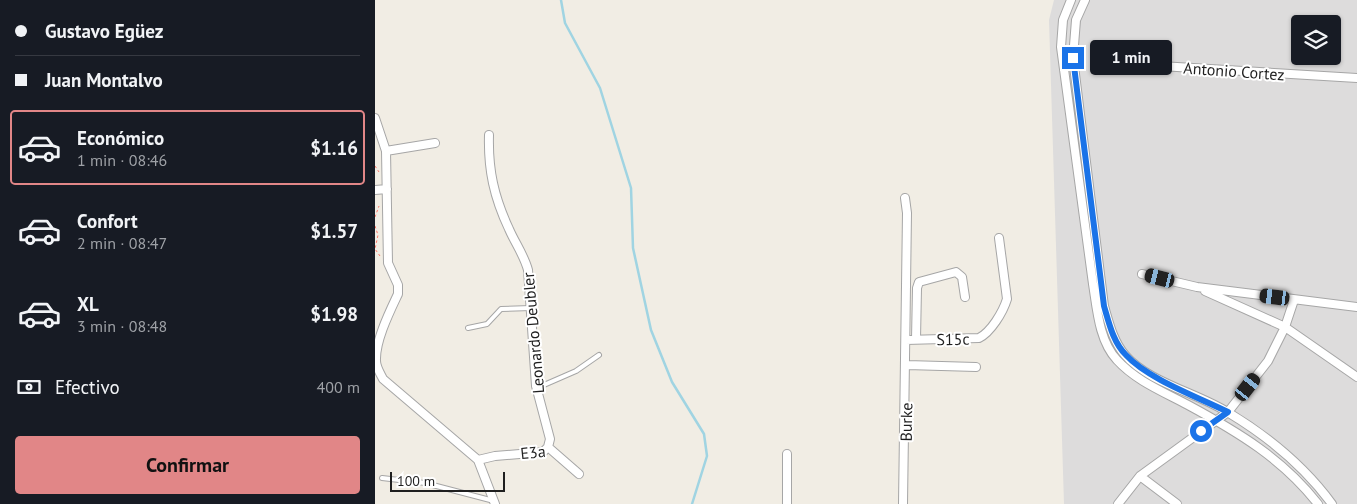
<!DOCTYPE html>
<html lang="es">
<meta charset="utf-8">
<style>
body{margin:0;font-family:"PT Sans",sans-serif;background:#242831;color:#f1f3f6;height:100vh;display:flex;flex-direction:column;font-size:19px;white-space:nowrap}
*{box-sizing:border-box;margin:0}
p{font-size:16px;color:#9ea1a6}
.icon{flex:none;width:28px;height:28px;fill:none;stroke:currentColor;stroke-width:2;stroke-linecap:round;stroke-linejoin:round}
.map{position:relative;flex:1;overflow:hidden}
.panel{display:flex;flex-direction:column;background:#171b24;width:375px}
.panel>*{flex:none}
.guide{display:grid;align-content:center;height:110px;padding:0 15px;background:#171b24}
.fabs{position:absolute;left:916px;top:15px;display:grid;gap:10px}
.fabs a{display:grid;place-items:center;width:50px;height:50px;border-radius:5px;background:#171b24;box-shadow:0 1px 4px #0004;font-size:25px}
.scale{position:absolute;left:15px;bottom:12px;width:115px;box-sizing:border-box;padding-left:5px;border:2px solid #1f1f1f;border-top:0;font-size:14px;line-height:18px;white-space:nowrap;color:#1f1f1f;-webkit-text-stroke:4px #fff;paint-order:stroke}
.end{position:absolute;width:22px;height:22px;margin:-11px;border:6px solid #1a73e8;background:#fff;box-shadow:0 0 0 2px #fff}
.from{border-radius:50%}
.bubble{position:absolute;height:35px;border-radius:5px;background:#171b24;box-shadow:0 1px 4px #0004;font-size:16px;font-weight:700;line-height:35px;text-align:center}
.car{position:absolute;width:15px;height:30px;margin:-15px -8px;border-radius:6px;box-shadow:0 0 4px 1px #0007;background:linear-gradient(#222 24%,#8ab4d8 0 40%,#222 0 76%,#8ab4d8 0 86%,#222 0)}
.guide b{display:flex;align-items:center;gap:18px;height:48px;font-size:19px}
.guide b+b{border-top:1px solid #363941}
.guide i{width:12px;height:12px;background:#f1f3f6}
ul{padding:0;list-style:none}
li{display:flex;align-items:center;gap:15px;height:75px;margin:0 10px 8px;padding:0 5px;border:2px solid transparent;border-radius:5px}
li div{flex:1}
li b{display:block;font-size:19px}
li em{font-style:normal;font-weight:700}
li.active{border-color:#e18687}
li>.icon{width:45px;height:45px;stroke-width:1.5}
.pay{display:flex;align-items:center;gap:12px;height:55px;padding:0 15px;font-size:19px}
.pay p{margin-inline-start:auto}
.cta{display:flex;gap:10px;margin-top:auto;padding:10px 15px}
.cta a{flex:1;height:58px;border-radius:5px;background:#e18687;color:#111;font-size:20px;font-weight:700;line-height:58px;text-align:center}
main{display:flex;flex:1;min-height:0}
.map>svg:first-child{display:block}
.residential{fill:#dddcdc;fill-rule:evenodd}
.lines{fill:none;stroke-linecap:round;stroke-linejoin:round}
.stream{stroke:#a0d4e2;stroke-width:2.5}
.service-casing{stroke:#a6a6a6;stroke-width:6}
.minor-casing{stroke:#a6a6a6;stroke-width:10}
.path{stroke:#ff7667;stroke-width:1;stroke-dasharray:2.5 2.5;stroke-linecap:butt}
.service{stroke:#fff;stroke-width:4}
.minor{stroke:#fff;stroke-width:8}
.route{stroke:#1a73e8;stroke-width:6}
.labels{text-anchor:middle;stroke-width:4;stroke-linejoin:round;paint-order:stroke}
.street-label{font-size:16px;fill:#1f1f1f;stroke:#fff}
</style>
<main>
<section class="panel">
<div class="guide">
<b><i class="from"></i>Gustavo Egüez</b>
<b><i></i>Juan Montalvo</b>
</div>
<ul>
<li class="active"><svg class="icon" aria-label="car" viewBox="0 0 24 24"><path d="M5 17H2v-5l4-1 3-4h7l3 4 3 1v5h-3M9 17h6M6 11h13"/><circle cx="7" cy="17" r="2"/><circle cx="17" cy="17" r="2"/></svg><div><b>Económico</b><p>1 min · 08:46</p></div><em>$1.16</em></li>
<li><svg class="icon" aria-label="car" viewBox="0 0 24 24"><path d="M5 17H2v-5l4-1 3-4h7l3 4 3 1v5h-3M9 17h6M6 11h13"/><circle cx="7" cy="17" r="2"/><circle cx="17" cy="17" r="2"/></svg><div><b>Confort</b><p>2 min · 08:47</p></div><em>$1.57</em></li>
<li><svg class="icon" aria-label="car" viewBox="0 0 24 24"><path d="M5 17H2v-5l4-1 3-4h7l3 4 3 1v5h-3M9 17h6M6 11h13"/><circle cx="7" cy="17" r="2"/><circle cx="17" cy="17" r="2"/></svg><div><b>XL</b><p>3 min · 08:48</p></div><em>$1.98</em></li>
</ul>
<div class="pay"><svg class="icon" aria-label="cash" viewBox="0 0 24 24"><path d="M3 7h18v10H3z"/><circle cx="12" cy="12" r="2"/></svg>Efectivo<p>400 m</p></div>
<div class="cta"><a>Confirmar</a></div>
</section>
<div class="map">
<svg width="982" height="504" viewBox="0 0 982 504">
<rect width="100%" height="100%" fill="#f1ede4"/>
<path class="residential" d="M679,0H982V504H689L674,20ZM925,24H958V56H925Z"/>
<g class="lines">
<path class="stream" d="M186,0L190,23L225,88L256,188L258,248L276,330L297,382L329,434L332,456L317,504"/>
<g class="service-casing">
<path id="service" d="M93,328L112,324L126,309L156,308
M162,388L201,371L224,355
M7,478L50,483L119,501"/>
</g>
<g class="minor-casing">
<path id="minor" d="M696,0L688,20L686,47L718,284C722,309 724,341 742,360C761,381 789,392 813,405C863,432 908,459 943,504
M710,0L701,20L698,58L729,306C734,323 738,341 750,355C774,383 823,393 854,413C892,436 930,467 957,504
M736,63L982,78
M0,118L11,151L13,263L23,285V294C15,311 0,341 1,361C1,367 5,373 8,379L103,460L120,504
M114,135C113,170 119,197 134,229C140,243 149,255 153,270L161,386L175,439L173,447
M11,151L60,143
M0,190L12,189
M767,274L822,287L982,307
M830,291L910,327L982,377
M541,339L542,288L544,282L581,272L587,277L590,297
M531,340L604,338C616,332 628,312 632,299L624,238
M532,365L601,367
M412,454V504
M103,460L120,456L168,452L173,447L204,474
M765,476L802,504
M528,504L532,213L530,198
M743,504L765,476L853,412L893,361L910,327L919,300"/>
</g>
<path class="path" d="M0,166L4,172
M0,217L4,206
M0,226L3,235L0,249L5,256"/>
<use href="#service" class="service"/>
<use href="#minor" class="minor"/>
</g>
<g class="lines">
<path class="route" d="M698,58L729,306C734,323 738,342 751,355C773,379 823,397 853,412L826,431"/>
</g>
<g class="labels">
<g class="street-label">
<text transform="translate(859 71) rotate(4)" y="6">Antonio Cortez</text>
<text transform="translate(158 333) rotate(-95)" y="6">Leonardo Deubler</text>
<text transform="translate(578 339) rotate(-1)" y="6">S15c</text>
<text transform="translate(531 422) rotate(-89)" y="6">Burke</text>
<text transform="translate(158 452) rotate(-6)" y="6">E3a</text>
</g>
</g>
</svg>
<div class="fabs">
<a><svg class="icon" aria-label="layers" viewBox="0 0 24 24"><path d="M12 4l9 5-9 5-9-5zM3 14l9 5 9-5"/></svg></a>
</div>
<div class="scale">100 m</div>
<i class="end from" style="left:826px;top:431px"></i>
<i class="end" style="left:698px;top:58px"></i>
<div class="bubble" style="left:715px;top:40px;width:82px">1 min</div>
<i class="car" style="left:785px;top:278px;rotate:284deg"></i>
<i class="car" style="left:900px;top:297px;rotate:277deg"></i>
<i class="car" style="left:873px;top:387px;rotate:38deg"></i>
</div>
</main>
